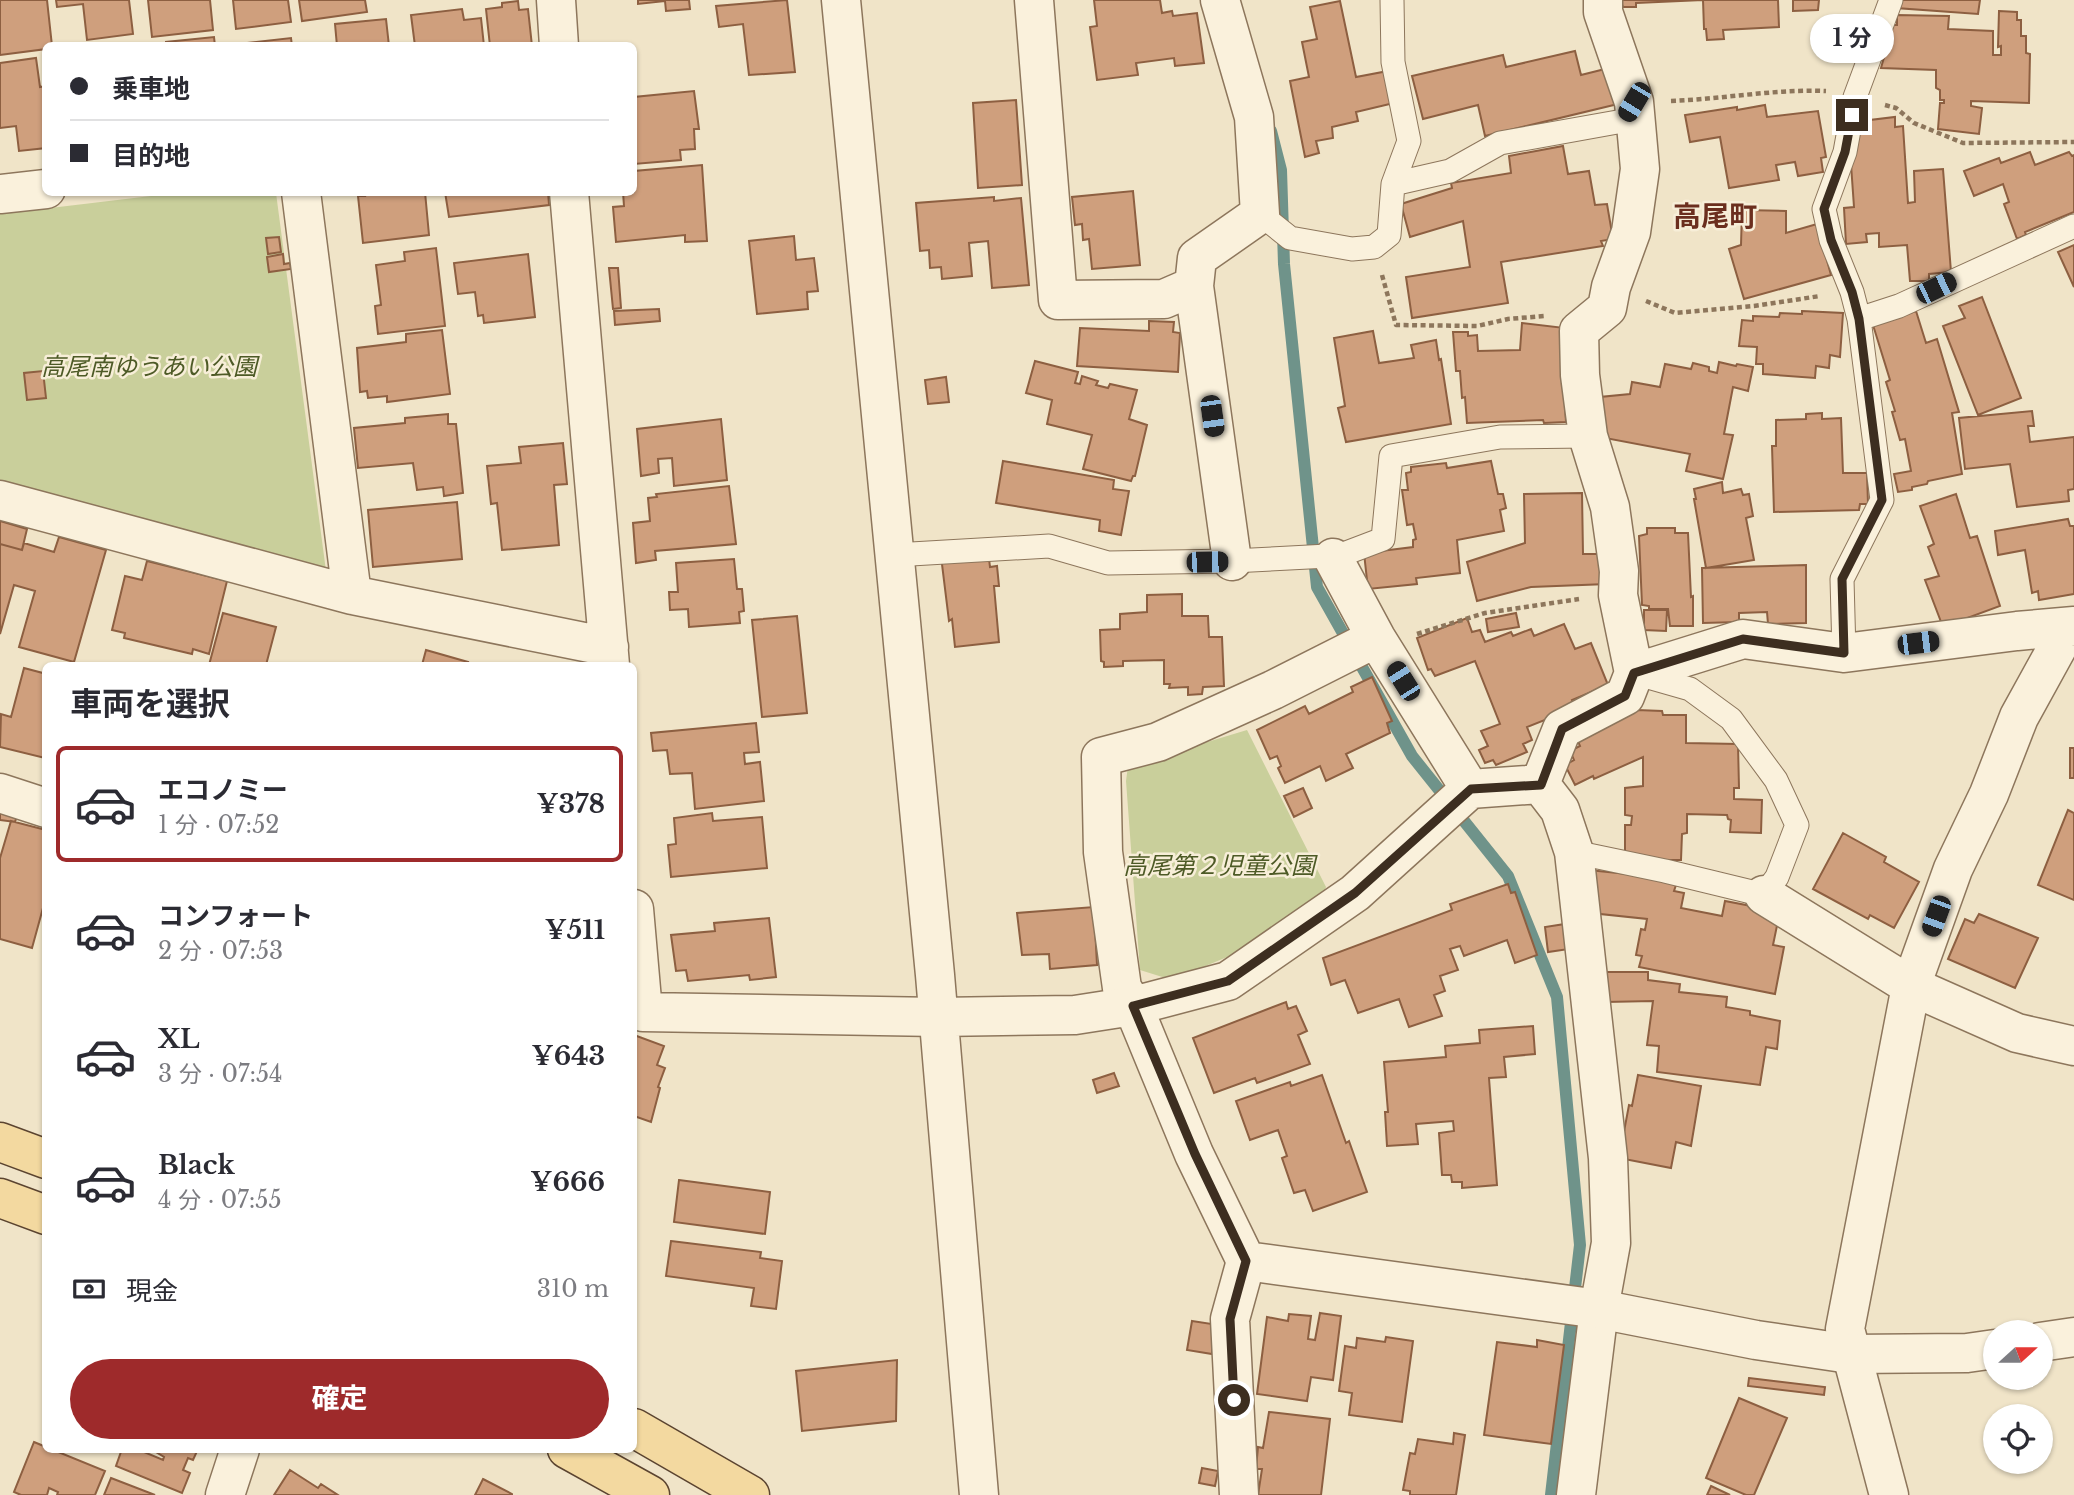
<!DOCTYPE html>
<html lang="ja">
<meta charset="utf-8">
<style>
body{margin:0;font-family:"Libre Baskerville","Noto Sans JP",serif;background:#f7f7f7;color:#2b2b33;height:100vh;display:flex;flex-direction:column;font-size:26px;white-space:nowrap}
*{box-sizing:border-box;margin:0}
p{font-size:23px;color:#7c7c81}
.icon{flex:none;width:38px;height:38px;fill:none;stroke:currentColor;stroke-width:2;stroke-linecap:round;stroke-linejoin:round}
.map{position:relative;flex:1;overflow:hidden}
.details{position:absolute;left:42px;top:662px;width:595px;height:791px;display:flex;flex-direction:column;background:#fff;border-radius:10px;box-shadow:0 2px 5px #0004}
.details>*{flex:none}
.hud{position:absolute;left:42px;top:42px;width:595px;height:154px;border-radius:10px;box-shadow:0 2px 5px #0004;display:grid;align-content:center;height:154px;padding:0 28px;background:#fff}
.needle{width:46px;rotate:69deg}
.controls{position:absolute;left:1983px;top:1320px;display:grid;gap:14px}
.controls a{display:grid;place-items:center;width:70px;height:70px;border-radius:50%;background:#fff;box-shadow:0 2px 5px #0004;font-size:35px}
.end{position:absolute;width:32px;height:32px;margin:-16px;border:9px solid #3d2e20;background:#fff;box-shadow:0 0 0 4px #fff}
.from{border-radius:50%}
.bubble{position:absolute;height:49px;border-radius:24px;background:#fff;box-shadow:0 2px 5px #0004;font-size:23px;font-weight:700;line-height:49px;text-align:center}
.car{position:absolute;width:21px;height:42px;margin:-21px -10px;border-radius:9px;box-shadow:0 0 5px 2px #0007;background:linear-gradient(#222 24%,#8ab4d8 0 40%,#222 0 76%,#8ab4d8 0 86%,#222 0)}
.hud b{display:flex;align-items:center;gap:24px;height:66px;font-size:26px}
.hud b+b{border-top:2px solid #e1e1e2}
.hud i{width:18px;height:18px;background:#2b2b33}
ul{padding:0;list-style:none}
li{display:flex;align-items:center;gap:21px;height:116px;margin:0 14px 10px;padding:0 14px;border:4px solid transparent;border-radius:10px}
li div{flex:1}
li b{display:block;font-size:26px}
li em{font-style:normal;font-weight:700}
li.current{border-color:#9e2a2b}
li>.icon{width:63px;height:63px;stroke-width:1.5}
h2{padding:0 28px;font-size:32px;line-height:84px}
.pay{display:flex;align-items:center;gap:18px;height:77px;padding:0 28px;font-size:26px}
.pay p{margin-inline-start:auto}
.button{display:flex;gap:14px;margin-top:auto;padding:14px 28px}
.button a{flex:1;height:80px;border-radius:42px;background:#9e2a2b;color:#fff;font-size:28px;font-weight:700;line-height:80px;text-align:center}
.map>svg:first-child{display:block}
.green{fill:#c9cf9b}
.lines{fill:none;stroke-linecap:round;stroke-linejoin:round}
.stream{stroke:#6f938a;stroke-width:12}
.building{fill:#cf9f7d;stroke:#8d5f41;stroke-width:2}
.service-casing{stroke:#8d765c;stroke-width:25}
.minor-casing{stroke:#8d765c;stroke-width:41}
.tertiary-casing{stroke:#8d765c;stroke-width:41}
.primary-casing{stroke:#5b4430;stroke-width:41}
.path{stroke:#8d765c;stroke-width:4.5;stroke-dasharray:5 3.5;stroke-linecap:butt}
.service{stroke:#faf1dc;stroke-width:23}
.minor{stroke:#faf1dc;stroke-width:38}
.tertiary{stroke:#faf1dc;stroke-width:38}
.primary{stroke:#f3d9a0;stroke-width:38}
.route{stroke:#3d2e20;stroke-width:9}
.labels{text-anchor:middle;stroke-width:5;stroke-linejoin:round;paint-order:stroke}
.park-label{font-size:24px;font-style:italic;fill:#4d5a26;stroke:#f7eed8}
.quarter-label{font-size:28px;font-weight:bold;fill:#6b2e1e;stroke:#f7eed8}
</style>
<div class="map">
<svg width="2074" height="1495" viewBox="0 0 2074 1495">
<rect width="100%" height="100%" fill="#f0e4c8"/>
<path class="green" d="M176,193H276L326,571L0,482V214Z
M1247,730L1326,887L1311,922L1172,980L1140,970L1126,781L1128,766Z"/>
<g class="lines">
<path class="stream" d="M1271,131L1281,170L1284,264L1317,587L1412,756L1508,876L1557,997L1580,1245L1551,1495"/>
</g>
<path class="building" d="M0,0H47L52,46H46V49L0,55Z
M56,0H129L133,34L87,40L83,4L57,7Z
M148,0H210L213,30L152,37Z
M233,0H288L291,22L236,29Z
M299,0H365L367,12L302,21Z
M638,0H689L690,9L666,11L665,1L638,4Z
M787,0L795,72L749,75L743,24L719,27L716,6Z
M1094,0H1160L1162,13L1172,11L1173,16L1197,13L1204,63L1175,66L1174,58L1136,63L1138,75L1097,80L1090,27L1097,26Z
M1094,0H1160L1162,13L1172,11L1173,16L1197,13L1204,63L1175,66L1174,58L1136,63L1138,75L1097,80L1090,27L1097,26Z
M1620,0H1778L1779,27L1723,30L1724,39L1707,40L1706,29H1704L1703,0L1636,3V7H1623Z
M1793,0H1819L1818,10L1793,11Z
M1898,0H1980L1978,14L1896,8Z
M518,1L519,10L528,9L532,46H490L486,9L502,7V3Z
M1340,1L1356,77L1388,71L1394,103L1356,112L1358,121L1332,127L1333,138L1316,141L1319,153L1305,157L1290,81L1309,77L1302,42L1317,39L1310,7Z
M462,9L464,20L481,18L484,46H415L411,15Z
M1999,11L2017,12V20H2021V36H2026V53L2030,54L2029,103L1971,101V106L1982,108L1979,134L1938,129L1940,103H1944V100H1940V90L1936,88V70L1881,68L1893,25H1897V15L1949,16L1948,29L1993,31V55H2001V46L1998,47Z
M386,19L389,46H337L335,24Z
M214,37L215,46H166V42Z
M291,38L292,46H248V43Z
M1575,51L1581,75L1609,68L1618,104L1485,136L1478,105L1423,119L1412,76L1503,55L1506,67Z
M36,58L40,87L46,86V148L19,151L16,126L0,128V63Z
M694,91L699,129H694L695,149L680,150L681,160L634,164V97Z
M1016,100L1022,185L978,188L973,103Z
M1765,105L1767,117L1818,111L1826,157L1821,158L1823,172L1798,176L1795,162L1776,165L1779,180L1729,188L1720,137L1690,142L1685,115L1737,107V110Z
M1895,117V127L1903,126L1908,203L1915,202L1914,171L1943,169L1951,272L1929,274V281H1910L1907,245L1879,247V233L1866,234L1867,242L1846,244L1844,208L1854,207L1850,150L1857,149V133L1862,132V121Z
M1563,146L1568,174L1589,171L1595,205L1607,204L1613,239L1601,241L1603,246L1501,262L1508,303L1412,318L1406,277L1470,267L1463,221L1410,237L1401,204L1452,188L1451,183L1511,173L1509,156Z
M2030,152L2035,165L2069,152L2072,156L2074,155V212L2025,232L2026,235L2017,239L2004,204L2009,202L2003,184L1974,196L1964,171L1999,158L2001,163Z
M702,165L707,241L685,242V235L616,242L613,207L624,206L623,192H634V171Z
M1133,191L1140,265L1092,269L1089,239L1083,240L1082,224L1075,225L1072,197Z
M364,192H425L429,235L363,243L358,196H365Z
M445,192H548L549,205L449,217Z
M994,197V201L1021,198L1029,285L992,288L988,241L969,243L972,276L942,279L941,267L930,268L929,250L920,251L916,203Z
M1742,210L1786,211V233L1817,224L1831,275L1744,299L1729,249L1741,245Z
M794,236L796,260L814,258L818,291L807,292L808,309L757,314L749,241Z
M279,237L281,252L268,254L266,238Z
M2074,245V287L2058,252Z
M436,248L445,326L378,334L375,306L381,305L376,265L405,261L404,252Z
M283,254L284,264L290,263L291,269L269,272L267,257Z
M528,254L535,317L484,323L483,315L478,316L475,292L458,294L454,263Z
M609,268H618L621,308L613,309Z
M1982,297L2021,398L1978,415L1943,326L1965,318L1959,306Z
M659,309L660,321L615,325L614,311Z
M1802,311L1843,313L1840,357L1830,355L1829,368L1816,366L1815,378L1763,374V364H1756L1757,347L1739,346L1742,320L1753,321V316L1779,317L1780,313L1802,314Z
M1916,311L1926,343L1937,339L1959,412L1952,413L1962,474L1928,481L1927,484L1912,487V490L1898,492L1894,474L1911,471L1905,439L1900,440L1892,412L1895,411L1886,382L1890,380L1873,325Z
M1149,321L1174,322L1173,332L1180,333L1178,372L1077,366L1080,328L1149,331Z
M1522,323L1565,328L1562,347L1566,422L1544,423L1543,420L1467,423L1465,397L1462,398L1460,371H1456L1453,332H1468V336L1477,335L1478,351L1520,350Z
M442,330L450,394L387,402V396L368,398L367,391L360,392L357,348L406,342V334Z
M1373,331L1379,363L1414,358L1411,345L1436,340L1439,360L1441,359L1451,424L1346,442L1338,408L1345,406L1334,338Z
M1035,361L1078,372L1075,383L1080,384L1082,376L1098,381L1096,385L1108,388L1110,384L1137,390L1129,419L1147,425L1135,476H1133L1131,481L1083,469L1092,435L1047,424L1052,400L1026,393Z
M1719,362L1736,366L1737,364L1753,367L1748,391L1733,387L1724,434L1733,435L1723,479L1686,471L1690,454L1605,438L1600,397L1630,394L1632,382L1660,387L1665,364L1691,369L1693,363L1709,367V371L1717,373Z
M43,371L46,398L27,400L24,373Z
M946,377L949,402L928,404L925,380Z
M2032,411L2034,426H2028L2030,442L2074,437V489L2068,490L2069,501L2017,507L2010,464L1965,469L1959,418Z
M1822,413V419L1841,418L1843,473H1867L1868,504H1860L1859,510L1774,512L1772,446H1776V420L1806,419V414Z
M448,414V424H456L463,493L444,496L443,487L417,490L413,463L358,468L354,428L405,423V418Z
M721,419L727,480L674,486L672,458L658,459L659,473L641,476L637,429Z
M563,443L567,484L554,485L559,545L502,550L497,503L491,504L487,466L521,463L519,447Z
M1003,461L1114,480L1113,489L1129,491L1121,535L1099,531L1100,520L996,503Z
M1491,461L1498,494H1503L1506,508L1500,510L1504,531L1457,540L1460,573L1416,578L1417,584L1368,589L1364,553L1413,547V540L1416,539L1413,524L1407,525L1402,490H1408L1406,473L1411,472V467L1446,463L1447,468Z
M1722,482L1723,493L1741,489L1743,495L1749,494L1753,516L1746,518L1754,560L1706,568L1694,499H1696L1694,489Z
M729,486L736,544L655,551L656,560L636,563L633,523L650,521L648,498L657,497L656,494Z
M1582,493L1583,554H1606L1607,584L1531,587L1477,601L1467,562L1525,543L1524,494Z
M1956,494L1970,538L1977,536L2000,606L1943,627L1925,580L1939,576L1928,547L1934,544L1920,506Z
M457,502L462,559L373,567L368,510Z
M2068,519L2070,526H2074V594L2039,600L2038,591L2032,593L2025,550L1998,555L1995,531Z
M0,521L27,529L22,550L0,544Z
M1647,528H1675V533H1688L1691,597L1693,596V626H1670L1668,609H1649V606L1642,605L1639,536L1647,534Z
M59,537L106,550L74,662L19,647L35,591L14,585L0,634V544L22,550L24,543L54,552Z
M988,550L990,567L997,566L999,586H994L999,642L955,647L952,619L949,621L941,556Z
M734,559L737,589H742L744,611L739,612L740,623L689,627L688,609L670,610L669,592H678L676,563Z
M147,561L227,581L209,654L193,649L192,654L124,638L125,633L112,630L125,576L142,580Z
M1806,565V623L1768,624L1767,612L1739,613V622L1703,623L1702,568Z
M1182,594V616H1208L1209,637H1222L1224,686L1203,687L1202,694L1188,695V687L1169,688L1170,684H1164V660L1123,661V666L1104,667V662L1101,661L1100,630L1120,629V614L1147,612V595Z
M1644,610H1667L1666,631L1644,630Z
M223,613L276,627L266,665H209Z
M1516,613L1519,627L1488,632L1486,619Z
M797,616L807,713L762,717L752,620Z
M1467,618L1472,632L1480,630L1485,642L1511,632L1513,636L1531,629L1534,636L1564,624L1575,649L1591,643L1608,685L1572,700L1575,708L1527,727L1532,740L1523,744L1527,752L1496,765L1493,760L1485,763L1479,750L1488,746L1481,731L1500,724L1475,661L1435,676L1431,669L1428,670L1417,638Z
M426,650L468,662L467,665H422Z
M24,668L43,673L46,669L45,758L0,747L1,714L11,717Z
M1372,677L1392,721L1387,723L1390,733L1346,754L1353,768L1326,781L1320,766L1285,783L1278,768L1281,766L1277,756L1270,759L1257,730L1305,706L1309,714L1353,692L1351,687Z
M1637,710L1662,711L1663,715H1686V743L1738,744L1739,788H1734V799L1762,800L1761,833L1730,832L1731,820L1728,819L1727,815L1687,814V833L1682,834L1681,860H1645L1625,857V825H1631L1632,816L1625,815V788L1643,786V757L1594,779L1593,776L1575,785L1565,765L1574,760L1570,751L1580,746L1577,739Z
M756,723L759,752L744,753L745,764L760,762L764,801L695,809L692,773L670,774L667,750L653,751L651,733Z
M2070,748H2074V778H2070Z
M1303,788L1312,808L1294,817L1284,796Z
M0,810L17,816L15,822L0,820Z
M2068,810L2074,813V900L2038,885Z
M712,813L713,821L762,817L767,868L671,877L668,845L676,844L674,818Z
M11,821L46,830V897L32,948L0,939V858Z
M1843,833L1886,857L1884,862L1919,882L1894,928L1870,915L1868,919L1813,889Z
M1588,870L1648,876L1676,885L1674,891L1684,893L1681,908L1722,916L1725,901L1772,910L1779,916L1773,945L1784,947L1775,994L1639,967L1642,956L1636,955L1641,929L1645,930L1647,919L1591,913Z
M1508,884L1511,893L1515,892L1537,955L1515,963L1507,940L1464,956L1460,946L1450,949L1458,970L1440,976L1445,991L1434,995L1442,1016L1409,1027L1399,999L1358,1013L1345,980L1331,985L1323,958L1452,910L1450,904Z
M1094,907L1097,965L1050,969L1049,954L1022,955L1017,913Z
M1979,914L2038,938L2015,988L1948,959L1965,919L1974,923Z
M769,918L776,977L750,980L749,975L688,981L686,970L676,971L671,935L715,931L714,923Z
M1565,924L1569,949L1548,952L1545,927Z
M1604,972H1648V980L1680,984L1679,992L1727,997L1726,1007L1750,1011V1015L1780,1021L1777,1049L1766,1047L1760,1085L1657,1072L1659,1046L1647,1045L1653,1001L1606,1002Z
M1286,1002L1288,1009L1296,1006L1307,1031L1298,1035L1310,1064L1257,1083L1255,1078L1214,1093L1193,1038Z
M1533,1026L1535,1054L1504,1057L1506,1077L1489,1078L1497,1185L1462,1188V1182H1452L1451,1175H1442L1439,1133L1454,1131L1453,1121L1416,1124L1418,1144L1387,1146L1385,1112H1388L1384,1062L1446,1057L1445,1046L1480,1043L1479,1030Z
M634,1035L664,1046L657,1065L665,1068L658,1087L660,1088L651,1122L634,1116Z
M1114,1073L1119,1086L1097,1093L1093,1080Z
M1322,1075L1346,1143L1349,1141L1367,1192L1313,1211L1305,1190L1294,1193L1282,1158L1287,1156L1278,1130L1250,1140L1236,1101L1290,1082L1291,1086Z
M1638,1075L1701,1086L1691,1146L1676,1142L1671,1168L1619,1158L1629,1105L1632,1106Z
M679,1180L770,1192L765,1234L674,1222Z
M671,1241L761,1252L760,1258L782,1261L776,1309L751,1306L754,1288L666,1276Z
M1320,1313L1341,1316L1333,1380L1311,1377L1307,1401L1257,1394L1267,1317L1288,1321L1289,1314L1311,1316L1308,1339L1315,1340Z
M1192,1321L1212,1324V1354L1187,1350Z
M1386,1337L1413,1341L1402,1422L1349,1415L1352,1393L1339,1391L1345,1346L1356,1348L1357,1338L1385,1342Z
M1537,1340L1564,1345L1551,1444L1484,1435L1497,1342L1537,1347Z
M897,1360L896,1421L802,1431L796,1371Z
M1749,1378L1825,1387L1824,1395L1748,1386Z
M1739,1398L1787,1418L1754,1495H1746L1706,1478Z
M1269,1412L1330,1419L1321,1495H1258L1262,1469H1256L1258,1447L1263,1448Z
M1454,1433L1465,1435L1456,1495H1410V1491L1403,1490L1410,1453L1415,1454L1418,1439L1453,1444Z
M34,1442L46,1447V1449H51L105,1471L95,1495H57L58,1492L49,1488L47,1495H21L14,1492Z
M122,1449H137L163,1460L164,1457L151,1449H198L193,1460L188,1458L183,1470L190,1473L182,1493L116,1466Z
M1202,1468L1218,1471L1215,1486L1199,1483Z
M290,1470L318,1488L321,1484L338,1495H274Z
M111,1478L155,1495H104Z
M483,1479L512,1494V1495H475Z
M1711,1486L1730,1495H1707Z"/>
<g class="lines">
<g class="service-casing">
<path id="service" d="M1393,184L1450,171L1500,143L1623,121L1634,102
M1260,214L1290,238L1352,249L1374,247L1389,235L1393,184L1409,141L1393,62L1392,0
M1859,319L1899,306L2074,226
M894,555L1049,546L1108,563L1232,561L1328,556L1333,558L1383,539L1391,456L1500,437L1588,436
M1844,653L1842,579L1882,500L1859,319L1852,292L1831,240L1824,209L1845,152L1855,97L1891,0
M1574,852L1665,871L1764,895L1777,877L1797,825L1776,780L1731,719L1690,689L1641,675"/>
</g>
<g class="minor-casing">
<path id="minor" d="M556,0L559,46
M1034,0L1058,300L1164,299L1194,286L1197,258L1260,214L1254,117L1220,0
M301,192L352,595
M569,192L610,665
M0,194L46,189
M1194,286L1232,561
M0,500L352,595L609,647
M1333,558L1376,638L1470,789
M1376,638L1273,690L1158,742L1101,757L1103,852L1122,988L1133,1006L1228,981L1355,893L1470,789L1540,784L1562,729L1625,696L1634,673L1618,595L1619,571L1610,507L1588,436L1580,375L1579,331L1607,308L1611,287L1631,232L1640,169L1634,102L1603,12V0
M1634,673L1743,639L1844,653L2017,631L2074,626
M1540,784L1560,810L1574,852L1608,1158L1611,1243L1599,1309L1576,1495
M0,793L46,808
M1764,895L1911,986L2017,1033L2074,1046
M634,909L643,1012
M634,1009L643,1012L938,1017
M225,1495L240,1449
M1239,1495L1230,1319L1246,1261
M1889,1495L1845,1329L1911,986L1953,869L1989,794L2019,717L2068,628"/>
</g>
<g class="tertiary-casing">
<path id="tertiary" d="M841,0L935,975L979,1495
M938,1017L1075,1015L1133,1006L1194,1154L1246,1261L1599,1309L1756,1340L1850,1354L1967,1353L1995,1349
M2040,1342L2074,1337"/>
</g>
<g class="primary-casing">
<path id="primary" d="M0,1142L46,1159
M0,1198L46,1215
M634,1428L750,1495
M567,1449L650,1495"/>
</g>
<path class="path" d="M1671,101C1723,99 1774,89 1826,91
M1885,105L1896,108L1914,123L1963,143L2074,142
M1382,275L1396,325L1477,326L1508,319L1544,316
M1646,301L1675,313L1754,306L1820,296
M1417,634L1485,613L1579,599"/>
<use href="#service" class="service"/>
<use href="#minor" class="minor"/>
<use href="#tertiary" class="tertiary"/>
<use href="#primary" class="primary"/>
</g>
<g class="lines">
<path class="route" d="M1234,1400L1230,1319L1246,1261L1195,1154L1133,1006L1228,981L1355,893L1471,789L1541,785L1562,729L1625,696L1634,673L1743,639L1844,653L1842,579L1882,500L1859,319L1852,292L1831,240L1824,209L1845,152L1852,115"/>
</g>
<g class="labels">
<g class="park-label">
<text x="149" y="375">高尾南ゆうあい公園</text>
<text x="1219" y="874">高尾第２児童公園</text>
</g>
<g class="quarter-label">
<text x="1715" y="226">高尾町</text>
</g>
</g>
</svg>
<div class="controls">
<a><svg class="needle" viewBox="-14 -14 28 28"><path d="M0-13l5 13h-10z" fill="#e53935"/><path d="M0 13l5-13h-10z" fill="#7c7c81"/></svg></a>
<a><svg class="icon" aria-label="locate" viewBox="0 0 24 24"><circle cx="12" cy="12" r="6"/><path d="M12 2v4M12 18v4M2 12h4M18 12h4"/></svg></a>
</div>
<i class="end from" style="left:1234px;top:1400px"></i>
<i class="end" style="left:1852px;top:115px"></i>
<div class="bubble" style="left:1810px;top:14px;width:84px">1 分</div>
<i class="car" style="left:1634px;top:102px;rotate:211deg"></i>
<i class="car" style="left:1936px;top:288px;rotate:64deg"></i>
<i class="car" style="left:1212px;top:416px;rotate:172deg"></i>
<i class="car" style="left:1207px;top:562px;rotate:89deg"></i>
<i class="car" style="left:1918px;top:643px;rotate:83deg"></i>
<i class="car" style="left:1403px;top:681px;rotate:328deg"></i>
<i class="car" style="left:1936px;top:916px;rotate:200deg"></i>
<div class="hud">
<b><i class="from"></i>乗車地</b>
<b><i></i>目的地</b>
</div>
<section class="details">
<h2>車両を選択</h2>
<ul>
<li class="current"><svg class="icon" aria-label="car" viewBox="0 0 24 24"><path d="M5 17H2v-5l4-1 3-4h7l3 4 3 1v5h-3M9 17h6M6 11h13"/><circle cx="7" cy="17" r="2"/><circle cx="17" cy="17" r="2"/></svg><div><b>エコノミー</b><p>1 分 · 07:52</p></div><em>¥378</em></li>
<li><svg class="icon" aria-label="car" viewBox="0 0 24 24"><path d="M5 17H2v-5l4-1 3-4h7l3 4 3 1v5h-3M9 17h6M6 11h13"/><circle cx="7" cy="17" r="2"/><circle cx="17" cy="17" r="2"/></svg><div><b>コンフォート</b><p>2 分 · 07:53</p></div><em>¥511</em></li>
<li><svg class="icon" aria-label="car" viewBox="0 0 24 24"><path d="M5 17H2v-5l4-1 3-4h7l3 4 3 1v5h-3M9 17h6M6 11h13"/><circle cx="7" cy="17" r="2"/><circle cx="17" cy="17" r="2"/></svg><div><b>XL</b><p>3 分 · 07:54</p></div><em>¥643</em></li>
<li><svg class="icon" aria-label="car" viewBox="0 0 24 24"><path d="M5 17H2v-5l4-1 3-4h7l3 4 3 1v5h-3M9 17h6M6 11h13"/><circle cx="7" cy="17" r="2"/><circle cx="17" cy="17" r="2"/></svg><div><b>Black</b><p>4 分 · 07:55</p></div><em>¥666</em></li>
</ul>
<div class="pay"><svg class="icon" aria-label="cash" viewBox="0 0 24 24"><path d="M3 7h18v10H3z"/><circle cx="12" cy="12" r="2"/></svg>現金<p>310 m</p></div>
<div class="button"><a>確定</a></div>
</section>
</div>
